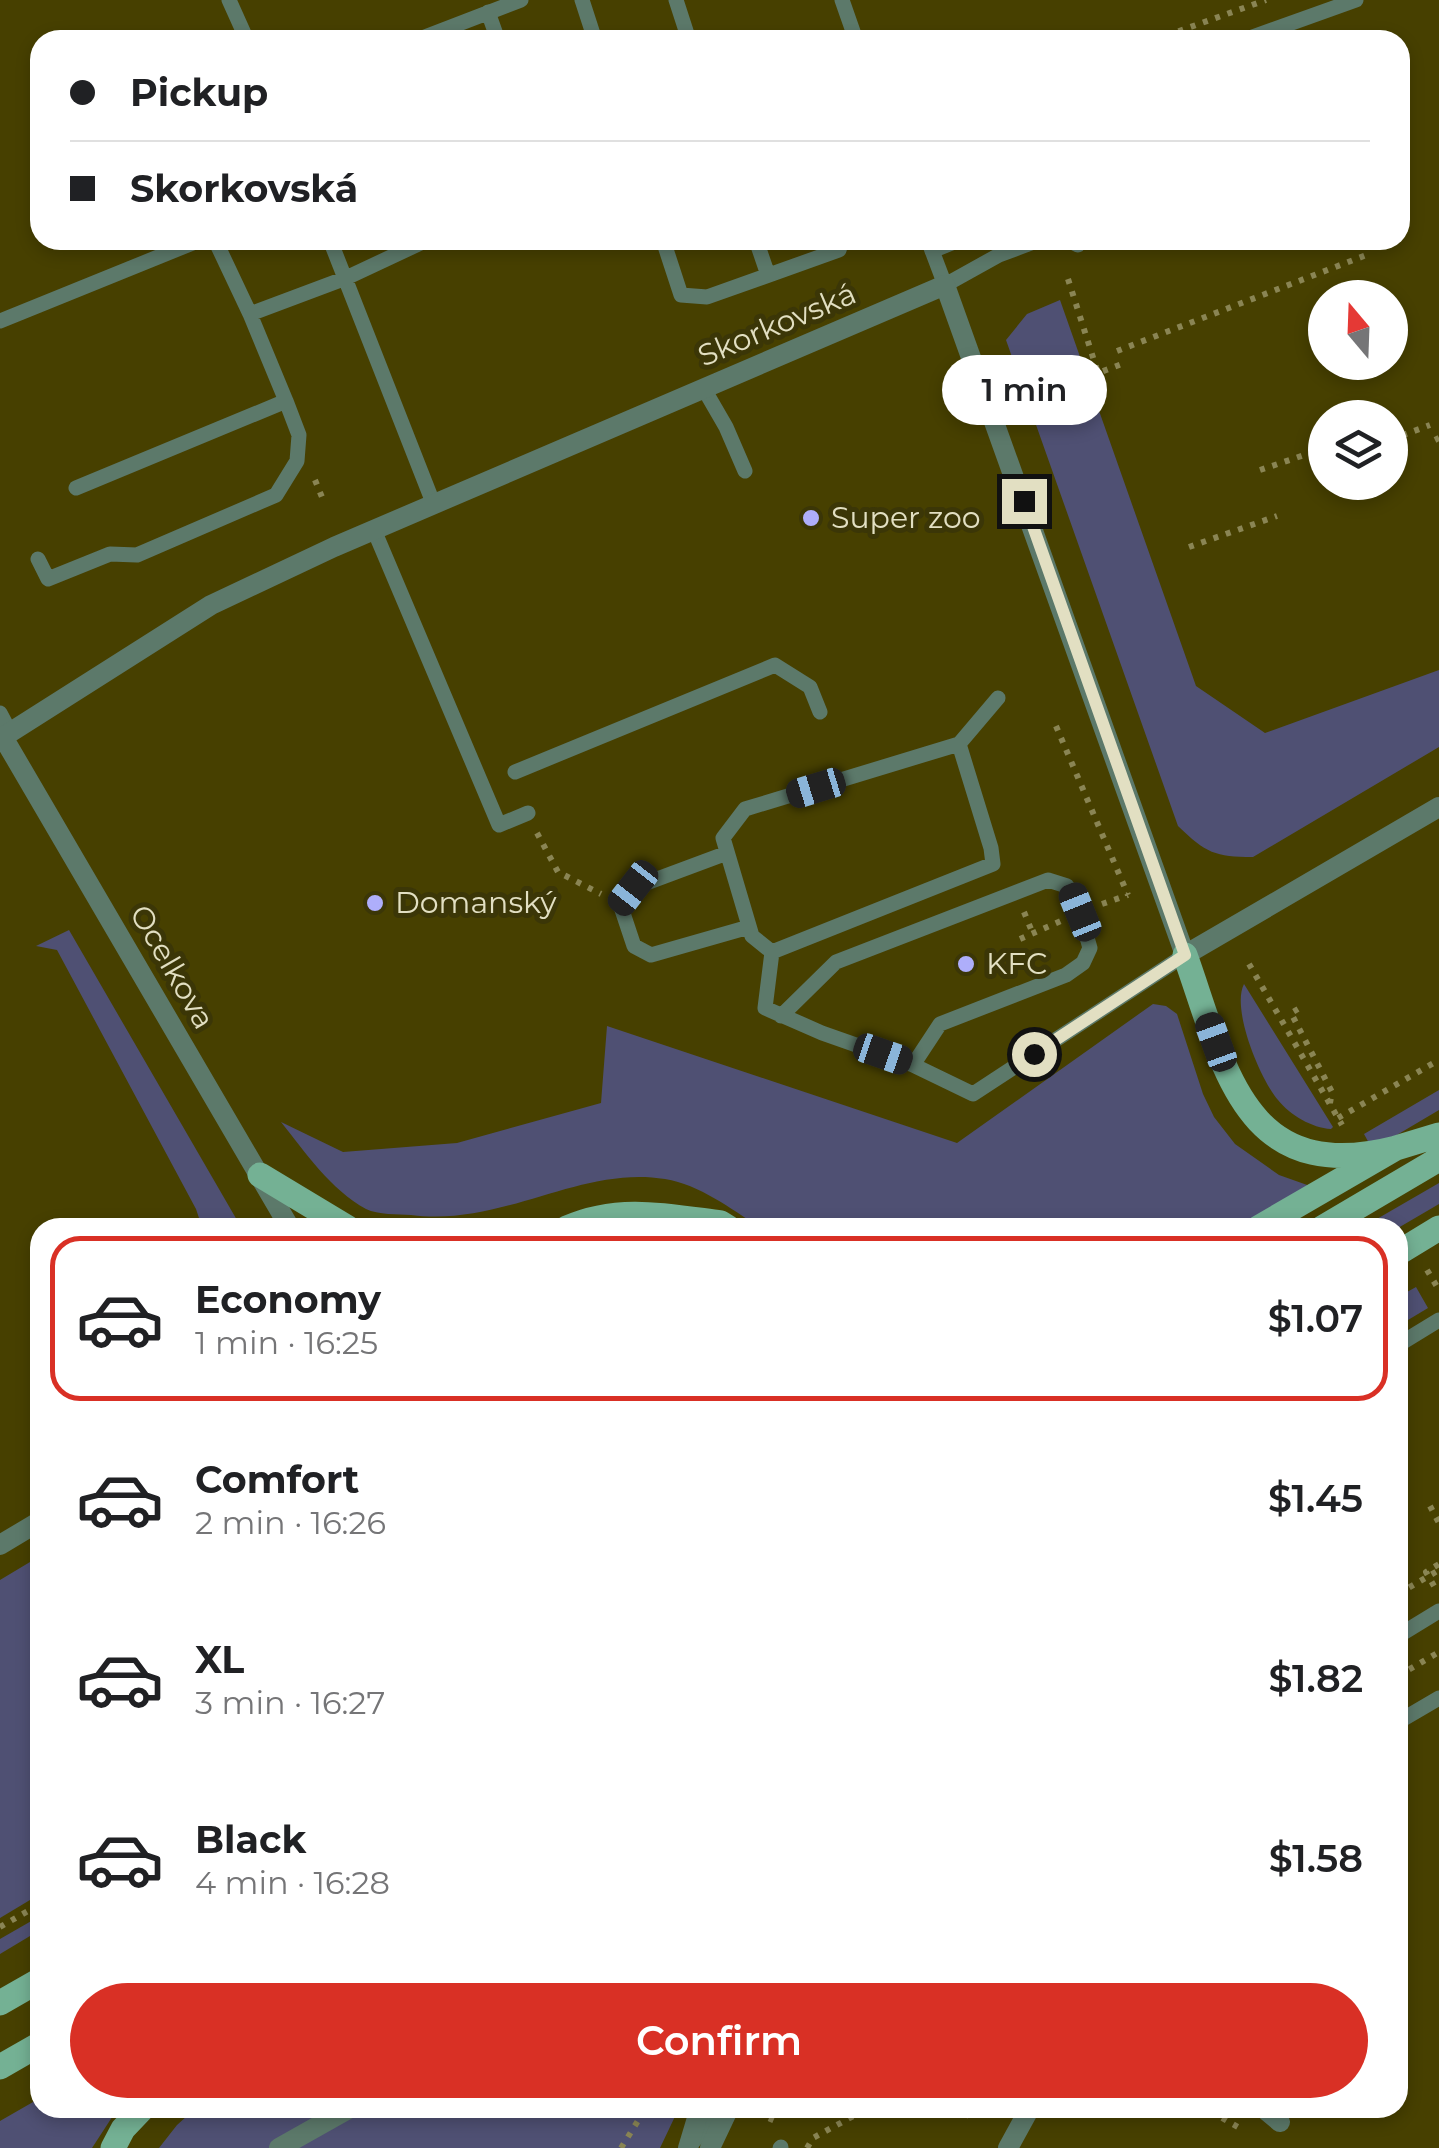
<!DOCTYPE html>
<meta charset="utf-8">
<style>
body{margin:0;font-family:Montserrat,sans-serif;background:#f2f2f2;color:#202124;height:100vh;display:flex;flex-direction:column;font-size:38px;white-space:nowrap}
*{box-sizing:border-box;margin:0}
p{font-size:32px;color:#757577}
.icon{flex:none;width:55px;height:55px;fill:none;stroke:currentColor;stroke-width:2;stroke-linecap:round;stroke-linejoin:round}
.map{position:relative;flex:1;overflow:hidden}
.panel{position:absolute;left:30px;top:1218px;width:1378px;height:900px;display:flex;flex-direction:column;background:#fff;border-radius:30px;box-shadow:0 5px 15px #0003}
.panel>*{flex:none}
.hud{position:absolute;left:30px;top:30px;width:1380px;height:220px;border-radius:30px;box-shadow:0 5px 15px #0003;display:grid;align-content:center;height:220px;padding:0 40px;background:#fff}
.needle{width:65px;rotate:341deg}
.controls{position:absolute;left:1308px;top:280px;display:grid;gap:20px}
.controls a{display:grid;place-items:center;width:100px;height:100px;border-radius:50%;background:#fff;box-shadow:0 5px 15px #0003;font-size:50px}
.end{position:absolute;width:45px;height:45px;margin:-22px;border:12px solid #e2dfc2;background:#111;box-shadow:0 0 0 5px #111}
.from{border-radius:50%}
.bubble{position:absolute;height:70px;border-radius:35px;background:#fff;box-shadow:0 5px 15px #0003;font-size:32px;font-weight:600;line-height:70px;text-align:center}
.car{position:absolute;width:30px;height:60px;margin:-30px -15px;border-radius:12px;box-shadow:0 0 8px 2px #0007;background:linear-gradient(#222 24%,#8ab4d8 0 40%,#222 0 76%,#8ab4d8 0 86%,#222 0)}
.hud b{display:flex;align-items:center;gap:35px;height:95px;font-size:38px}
.hud b+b{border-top:2px solid #e0e0e0}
.hud i{width:25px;height:25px;background:#202124}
ul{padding:18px 0 0;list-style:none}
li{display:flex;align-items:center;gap:30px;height:165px;margin:0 20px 15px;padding:0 20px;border:5px solid transparent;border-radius:30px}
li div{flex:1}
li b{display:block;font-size:38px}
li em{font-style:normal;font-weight:600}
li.active{border-color:#d93025}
li>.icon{width:90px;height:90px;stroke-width:1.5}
.action{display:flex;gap:20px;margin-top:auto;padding:20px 40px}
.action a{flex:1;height:115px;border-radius:60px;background:#d93025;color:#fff;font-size:40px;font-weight:600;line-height:115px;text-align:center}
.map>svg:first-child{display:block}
.green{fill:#4f5073}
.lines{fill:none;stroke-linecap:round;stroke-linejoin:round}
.path{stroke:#8a8554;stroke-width:6;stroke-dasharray:5 8;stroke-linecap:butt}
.service{stroke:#5c796a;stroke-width:15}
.pedestrian{stroke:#5c796a;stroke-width:20}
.minor{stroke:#5c796a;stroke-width:20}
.tertiary{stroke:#5c796a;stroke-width:20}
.primary{stroke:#74b194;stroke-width:25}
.route{stroke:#e2dfc2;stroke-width:12}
.poi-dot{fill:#aeaefb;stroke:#3b3607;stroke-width:4}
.labels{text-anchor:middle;stroke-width:10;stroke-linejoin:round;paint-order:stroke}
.street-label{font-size:30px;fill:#e2dfc2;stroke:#3b3607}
.poi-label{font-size:30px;fill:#e2dfc2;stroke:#3b3607;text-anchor:start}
</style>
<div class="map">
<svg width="1439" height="2148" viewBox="0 0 1439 2148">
<rect width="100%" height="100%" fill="#474000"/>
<path class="green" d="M1060,300L1196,686L1265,733L1439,670V747L1253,857C1215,857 1206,853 1178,826L1006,340L1027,314Z
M69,930L241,1227H202L196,1209L57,950L36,946Z
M1244,984L1333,1127L1331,1129C1312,1128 1290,1115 1278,1100C1260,1079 1231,1009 1244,984Z
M1153,1004L1166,1006L1177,1014L1203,1094L1214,1117L1235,1144L1279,1175L1310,1186L1235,1228L759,1227C730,1208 700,1185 665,1179C580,1165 503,1227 411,1215C398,1214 378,1215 366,1209C331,1190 305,1152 281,1122L343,1152L457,1143L601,1103L607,1026L957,1143Z
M1439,1090V1110L1390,1139L1370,1145L1364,1134Z
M1439,1183V1204L1398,1228L1363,1227Z
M1416,1287L1428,1308L1398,1326V1297Z
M40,1556V1894L0,1918V1580Z
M40,1916V1930L0,1954V1939Z
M40,2098V2108H118L92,2148H0V2121Z
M196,2108H679L660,2148H159L177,2125Z"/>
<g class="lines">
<path class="path" d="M1154,40L1266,0
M1068,279L1098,373L1122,364
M1117,351L1369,254
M1390,440L1430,425
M1435,440L1439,438
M1260,470L1325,448
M315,480L324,502
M1189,547L1277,516
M1056,726L1128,895
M537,833L558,872L601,894
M1102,904L1128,895
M1024,912L1033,934
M1020,939L1061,921
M1249,964L1342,1125
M1298,1009L1291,1013L1332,1092L1330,1103
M1338,1118L1439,1060
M1427,1270L1439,1290
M1430,1506L1439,1523
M1434,1586L1426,1572L1439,1564
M1398,1594L1439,1570
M1398,1676L1439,1652
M0,1927L40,1904
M770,2108L766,2117L780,2123
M956,2108L969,2116
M1222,2118L1243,2130
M621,2148L646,2108
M807,2148L813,2138L868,2108"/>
<path class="service" d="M229,0L247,40
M582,0L595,40
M676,0L689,40
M842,0L856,40
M488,12L498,40
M417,40L521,0
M1244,40L1356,0
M330,240L434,505
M663,240L681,295L707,297L839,250L842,240
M756,240L768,275
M928,240L945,285L999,255L1039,240
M1068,240L1078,245
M932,251L959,240
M250,314L346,278L427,240
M0,321L200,240
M704,389L726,427L745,471
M76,488L286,401L250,314L215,240
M374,530L499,825L528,813
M38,559L48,579L110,554L137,555L276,495L297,461L299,435L286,401
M998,698L959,744L991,848L993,864L772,952L765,1008L822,1033L913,1065L973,1094L1185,955
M0,713L10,732
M515,772L775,665L810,687L820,712
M727,853L633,888L620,904L634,946L651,955L749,927
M772,952L752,936L723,838L745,809L959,744
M781,1016L836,962L1048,880L1067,886L1080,913L1090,948L1083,963L1066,975L940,1024L913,1065
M1398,1345L1439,1320
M1398,1636L1439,1611
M1398,1722L1439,1698
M694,2141L713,2116L725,2108
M780,2148L781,2147"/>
<path class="pedestrian" d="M279,2148L350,2108"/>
<path class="minor" d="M0,1545L40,1521
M1269,2108L1267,2111L1280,2122
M1008,2148L1030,2108"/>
<path class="tertiary" d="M290,1228L3,737L211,605L334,547L945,285L1185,955L1439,807
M688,2148L700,2108
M710,2148L729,2108"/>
<path class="primary" d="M1185,955C1225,1067 1243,1187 1396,1148
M260,1175L348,1228
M567,1228C618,1205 668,1216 721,1223L729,1228
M1258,1228L1396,1148L1439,1135
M1322,1228L1439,1159
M1398,1253L1439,1228
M0,2003L40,1980
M0,2067L40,2044
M113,2148L123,2129L143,2108"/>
</g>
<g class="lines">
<path class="route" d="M1024,501L1185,955L1034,1054"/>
</g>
<g class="poi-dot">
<circle cx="811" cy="518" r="10"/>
<circle cx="375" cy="903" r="10"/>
<circle cx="966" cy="964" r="10"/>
</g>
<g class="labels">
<g class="street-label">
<text transform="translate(777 325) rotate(-23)" y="10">Skorkovská</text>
<text transform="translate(172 967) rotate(60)" y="10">Ocelkova</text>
</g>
<g class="poi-label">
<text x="831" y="528">Super zoo</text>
<text x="395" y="913">Domanský</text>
<text x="986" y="974">KFC</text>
</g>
</g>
</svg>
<div class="controls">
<a><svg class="needle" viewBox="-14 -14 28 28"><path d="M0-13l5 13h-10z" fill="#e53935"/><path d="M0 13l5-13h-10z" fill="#757577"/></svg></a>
<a><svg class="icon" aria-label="layers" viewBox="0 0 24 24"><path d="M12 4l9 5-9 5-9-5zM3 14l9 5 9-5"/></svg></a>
</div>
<i class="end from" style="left:1034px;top:1054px"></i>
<i class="end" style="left:1024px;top:501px"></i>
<div class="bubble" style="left:942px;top:355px;width:165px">1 min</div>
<i class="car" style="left:816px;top:788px;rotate:253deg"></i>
<i class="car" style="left:633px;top:888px;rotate:218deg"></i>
<i class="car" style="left:1080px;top:912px;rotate:338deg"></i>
<i class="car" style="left:1216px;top:1042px;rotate:340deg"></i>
<i class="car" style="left:883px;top:1054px;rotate:109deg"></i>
<div class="hud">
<b><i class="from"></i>Pickup</b>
<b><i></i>Skorkovská</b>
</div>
<section class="panel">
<ul>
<li class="active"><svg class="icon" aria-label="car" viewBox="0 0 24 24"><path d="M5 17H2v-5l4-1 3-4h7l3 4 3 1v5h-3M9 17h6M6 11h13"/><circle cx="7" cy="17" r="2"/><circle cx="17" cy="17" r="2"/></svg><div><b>Economy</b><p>1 min · 16:25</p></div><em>$1.07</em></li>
<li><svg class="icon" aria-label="car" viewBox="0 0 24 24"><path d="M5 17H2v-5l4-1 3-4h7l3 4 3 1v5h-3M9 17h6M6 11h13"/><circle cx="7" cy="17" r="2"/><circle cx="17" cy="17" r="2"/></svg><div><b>Comfort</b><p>2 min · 16:26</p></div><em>$1.45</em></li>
<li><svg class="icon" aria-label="car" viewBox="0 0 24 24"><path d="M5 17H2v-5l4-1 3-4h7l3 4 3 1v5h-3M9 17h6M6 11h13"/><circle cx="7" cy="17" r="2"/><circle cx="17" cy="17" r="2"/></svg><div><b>XL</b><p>3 min · 16:27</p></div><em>$1.82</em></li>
<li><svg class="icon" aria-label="car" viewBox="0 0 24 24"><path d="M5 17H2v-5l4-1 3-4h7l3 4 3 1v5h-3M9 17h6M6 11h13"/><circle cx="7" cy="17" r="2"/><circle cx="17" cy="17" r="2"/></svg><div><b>Black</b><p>4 min · 16:28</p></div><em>$1.58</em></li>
</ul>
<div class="action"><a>Confirm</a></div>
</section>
</div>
